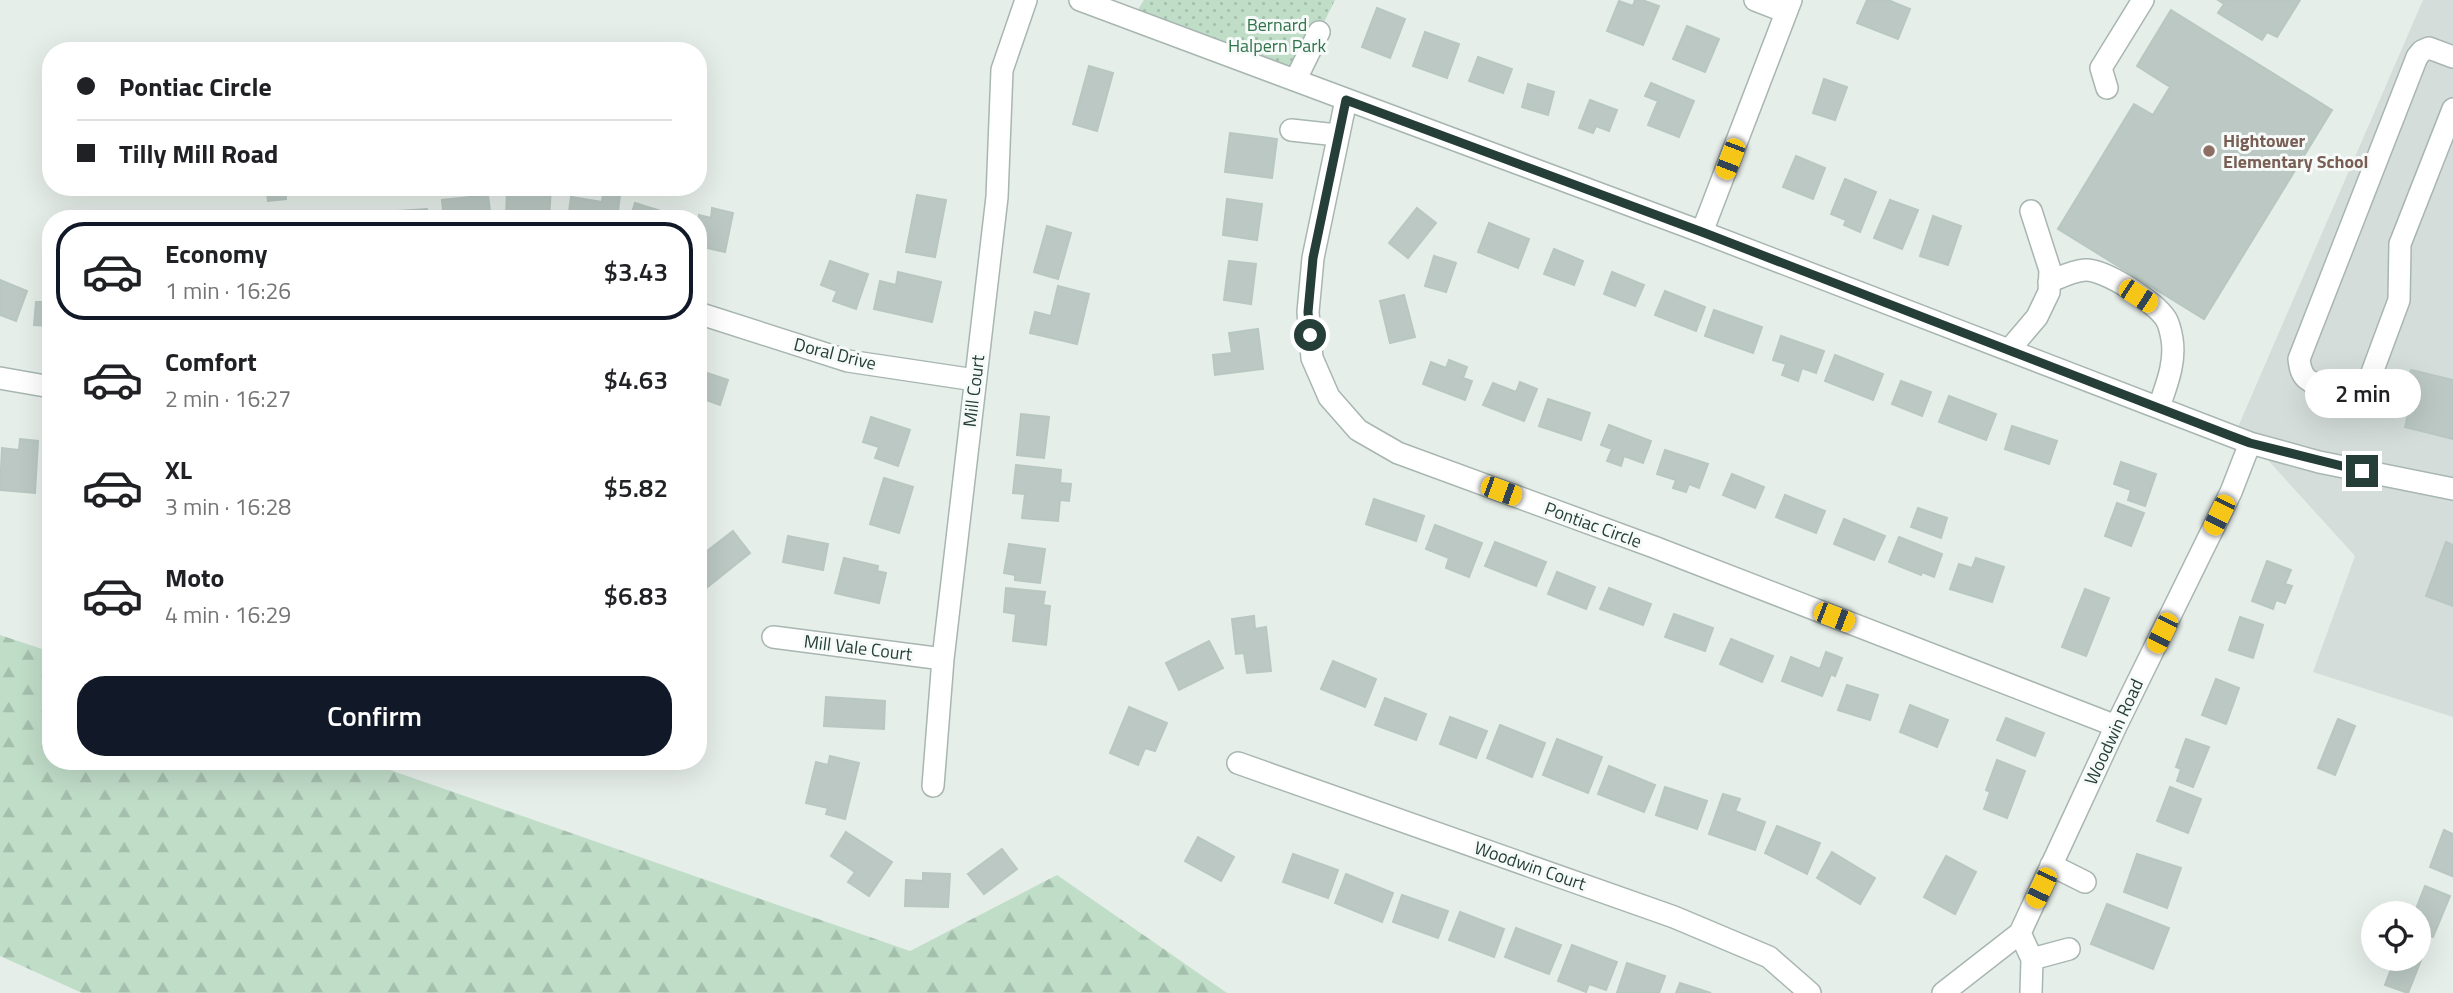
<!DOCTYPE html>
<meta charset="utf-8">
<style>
body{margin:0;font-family:"Titillium Web",sans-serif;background:#f2f2f2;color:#202124;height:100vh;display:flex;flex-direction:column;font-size:26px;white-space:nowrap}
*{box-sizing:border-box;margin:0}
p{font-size:23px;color:#757577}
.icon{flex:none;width:38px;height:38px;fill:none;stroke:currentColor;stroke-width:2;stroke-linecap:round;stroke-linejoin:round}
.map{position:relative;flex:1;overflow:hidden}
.drawer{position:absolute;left:42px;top:210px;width:665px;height:560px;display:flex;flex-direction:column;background:#fff;border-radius:28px;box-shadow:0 7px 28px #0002}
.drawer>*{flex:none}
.top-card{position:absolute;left:42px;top:42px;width:665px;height:154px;border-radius:28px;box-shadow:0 7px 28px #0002;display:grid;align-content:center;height:154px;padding:0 35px;background:#fff}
.tools{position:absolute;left:2361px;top:901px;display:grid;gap:14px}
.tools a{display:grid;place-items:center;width:70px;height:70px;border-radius:50%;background:#fff;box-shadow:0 7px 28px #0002;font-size:35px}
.end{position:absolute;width:32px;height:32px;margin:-16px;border:9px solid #253f38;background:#fff;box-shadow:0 0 0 4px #fff}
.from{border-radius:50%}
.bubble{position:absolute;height:49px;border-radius:24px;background:#fff;box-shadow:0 7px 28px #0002;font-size:23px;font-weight:600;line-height:49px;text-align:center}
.car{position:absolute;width:21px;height:42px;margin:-21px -10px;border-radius:9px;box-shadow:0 0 5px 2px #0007;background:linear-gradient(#f5c518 24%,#345 0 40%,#f5c518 0 76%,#345 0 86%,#f5c518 0)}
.top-card b{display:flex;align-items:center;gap:24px;height:66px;font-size:26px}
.top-card b+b{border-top:2px solid #e0e0e0}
.top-card i{width:18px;height:18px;background:#202124}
ul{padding:12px 0 0;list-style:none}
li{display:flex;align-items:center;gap:21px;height:98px;margin:0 14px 10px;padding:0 21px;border:4px solid transparent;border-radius:28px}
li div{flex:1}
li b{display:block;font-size:26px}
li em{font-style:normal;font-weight:600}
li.selected{border-color:#111827}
li>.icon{width:63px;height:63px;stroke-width:1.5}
.action{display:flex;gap:14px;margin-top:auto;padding:14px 35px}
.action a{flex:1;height:80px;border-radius:28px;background:#111827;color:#fff;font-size:28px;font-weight:600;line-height:80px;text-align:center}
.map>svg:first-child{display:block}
.built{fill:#d4ddd9}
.forest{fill:url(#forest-firs)}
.park{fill:url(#park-dots)}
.building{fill:#bbc8c3;stroke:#b8c7c1;stroke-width:2}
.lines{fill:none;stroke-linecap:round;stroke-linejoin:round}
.minor-casing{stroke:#a8b6b1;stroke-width:24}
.minor{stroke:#fff;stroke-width:21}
.route{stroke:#253f38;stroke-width:9}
.education-dot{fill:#8d6e63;stroke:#f6faf8;stroke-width:2.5}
.labels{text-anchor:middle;stroke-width:6;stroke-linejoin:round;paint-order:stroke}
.park-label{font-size:18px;fill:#32734c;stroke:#f6faf8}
.education-label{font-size:18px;font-weight:bold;fill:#785e54;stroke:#f6faf8;text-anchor:start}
.street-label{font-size:18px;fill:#253f38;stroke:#f6faf8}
</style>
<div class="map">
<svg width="2453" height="993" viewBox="0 0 2453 993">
<defs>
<pattern id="forest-firs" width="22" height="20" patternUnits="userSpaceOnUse" patternTransform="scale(1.75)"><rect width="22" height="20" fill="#c0ddc8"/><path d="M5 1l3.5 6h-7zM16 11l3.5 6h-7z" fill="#a5bfad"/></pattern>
<pattern id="park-dots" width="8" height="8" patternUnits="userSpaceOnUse" patternTransform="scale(1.75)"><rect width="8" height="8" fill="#c0ddc8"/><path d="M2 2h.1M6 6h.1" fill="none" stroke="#a5bfad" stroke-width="1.8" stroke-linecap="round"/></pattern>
</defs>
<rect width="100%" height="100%" fill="#e6eeea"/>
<path class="built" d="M2423,0H2453V717L2313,672L2355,556L2238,427Z"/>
<path class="forest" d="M0,635L51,652V761H364L910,951L1057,875L1227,993H82L0,956Z"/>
<path class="park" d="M1144,0H1335L1296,79L1132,19Z"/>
<path class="building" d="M1635,0H1642L1659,6L1643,45L1607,31L1619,1L1633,6Z
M1867,0H1888L1910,9L1898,39L1857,23Z
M2218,0H2300L2277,37L2267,32L2262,40L2218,13L2224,4Z
M1377,8L1405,19L1390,58L1362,47Z
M2171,10L2332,110L2204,319L2058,229L2134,104L2153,115L2170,87L2137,66Z
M1687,26L1719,39L1705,72L1673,59Z
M1425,32L1459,44L1447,78L1413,66Z
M1478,57L1512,69L1503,93L1469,81Z
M1089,66L1113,73L1097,131L1073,124Z
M1824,79L1847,87L1835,120L1813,113Z
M1651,83L1694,101L1679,137L1648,125L1658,101L1645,96Z
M1528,84L1554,92L1548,115L1522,107Z
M1590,100L1617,110L1609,131L1596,126L1593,133L1579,128Z
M1230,133L1277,139L1272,178L1225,172Z
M1796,156L1825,168L1813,199L1783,187Z
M1845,179L1876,192L1860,232L1844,225L1846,220L1831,214Z
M266,187H285L286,199L268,201Z
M523,187H551L549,219L506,216L507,192L522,193Z
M603,193L620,195L617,219H568L571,197L602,202Z
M488,195L491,219H444L442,200Z
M917,195L946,200L935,257L906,252Z
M1227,199L1262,204L1257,240L1223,235Z
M1890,200L1918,210L1902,249L1874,238Z
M635,203L680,217V219H630Z
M712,208L733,213L725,252L698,246L699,215L711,218Z
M1417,208L1436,223L1408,258L1389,243Z
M427,209V219H382V212Z
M1933,216L1961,226L1948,265L1920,256Z
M1489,223L1529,239L1518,268L1478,252Z
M1047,226L1071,233L1058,279L1034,272Z
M1554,249L1583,261L1574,285L1544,274Z
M1434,256L1456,263L1446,292L1425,286Z
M830,261L868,274L856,309L833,301L837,291L821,285Z
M1229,261L1256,264L1251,304L1224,300Z
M898,272L941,282L932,322L874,309L880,281L896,285Z
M1612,272L1644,285L1635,306L1604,294Z
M0,280L27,291L16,321L0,315Z
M1058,286L1089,294L1077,344L1030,333L1035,312L1051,316Z
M45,287L51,288V326L34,325L36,302H44Z
M1665,291L1705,307L1696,331L1655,315Z
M1404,295L1415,337L1390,343L1380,301Z
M1714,310L1762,327L1753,353L1705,336Z
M1258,329L1263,369L1215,375L1213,355L1232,353L1229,333Z
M1781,336L1824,351L1816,373L1802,368L1798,381L1782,375L1786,364L1773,360Z
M1835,355L1883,374L1873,400L1825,381Z
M1449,360L1467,367L1463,378L1472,381L1465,400L1423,384L1431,362L1446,368Z
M698,370L728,380L720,405L698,397Z
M2411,370L2453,380V439L2405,427L2411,403L2403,401Z
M1901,381L1931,392L1922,416L1892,404Z
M1520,382L1537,389L1524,421L1483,405L1493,383L1516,392Z
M1949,396L1996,414L1986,440L1939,422Z
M1548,399L1590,413L1581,440L1539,426Z
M1021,414L1049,417L1044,458L1017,455Z
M871,417L910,430L898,466L875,458L879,447L863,442Z
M1609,425L1651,441L1643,463L1624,456L1621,466L1607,461L1612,449L1601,445Z
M2012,426L2057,441L2049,464L2005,449Z
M20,439L38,441L35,493L0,490L2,448L19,450Z
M1665,450L1708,464L1699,488L1689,484L1686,492L1673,488L1676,480L1657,474Z
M2121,462L2156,474L2145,506L2128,500L2131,490L2114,484Z
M1016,465L1061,470L1060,483L1071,484L1069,501L1060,500L1058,521L1022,518L1025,494L1013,493Z
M1732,474L1764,487L1755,508L1723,495Z
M884,478L913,487L899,533L870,524Z
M1785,495L1825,511L1816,533L1776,517Z
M1374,499L1424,516L1416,541L1366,524Z
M2117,503L2144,513L2131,546L2105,536Z
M1918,508L1947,518L1941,538L1911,527Z
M1844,519L1885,536L1874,560L1834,544Z
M1435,525L1482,543L1469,577L1446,568L1449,558L1426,549Z
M733,531L750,553L700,593L698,558Z
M788,536L828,544L823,570L783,562Z
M1899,537L1942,554L1934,577L1922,572L1921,575L1889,562Z
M1495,542L1546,562L1536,586L1485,566Z
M2446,542L2453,545V606L2426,596Z
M1009,544L1045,549L1040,583L1015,580V575L1004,573Z
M844,558L878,566L877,571L886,573L879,603L835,593Z
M1976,558L2004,567L1992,602L1950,589L1959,564L1972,568Z
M2267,561L2291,570L2285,584L2292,586L2285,603L2276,600L2273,609L2252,601Z
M1557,572L1595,587L1586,609L1548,594Z
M1006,588L1045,592L1043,605L1050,606L1046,645L1013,641L1016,614L1004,612Z
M1609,588L1651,604L1643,625L1600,609Z
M2085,589L2109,598L2086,656L2062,647Z
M1674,614L1713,628L1705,651L1665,637Z
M1254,616L1255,629L1266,627L1271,671L1247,673L1244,653L1236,654L1232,619Z
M2240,617L2263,625L2253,658L2229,650Z
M1731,639L1773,656L1762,682L1720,664Z
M1209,641L1223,668L1179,690L1166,663Z
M1826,652L1842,658L1835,676L1831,674L1822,696L1782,681L1791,657L1820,669Z
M1333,661L1376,679L1365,707L1321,689Z
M2216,679L2239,688L2226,724L2202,715Z
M1847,685L1878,695L1870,720L1838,710Z
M826,697L885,701L884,729L824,726Z
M1385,698L1426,714L1416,740L1375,725Z
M1910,705L1948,720L1937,747L1900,732Z
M1129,707L1167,723L1155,751L1145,748L1138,765L1110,753Z
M1450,717L1487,731L1476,758L1440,744Z
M2006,718L2044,733L2035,756L1997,740Z
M2338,719L2355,726L2335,775L2318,768Z
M1500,725L1545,743L1532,777L1487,758Z
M1557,739L1602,757L1588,793L1543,775Z
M2186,739L2209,747L2193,787L2177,781L2181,769L2176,767Z
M830,756L859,763L845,819L826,814L828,808L806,803L816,762L828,765Z
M1997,760L2025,771L2007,818L1984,809L1990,792L1986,790Z
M1609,766L1655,785L1644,812L1598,794Z
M1665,787L1707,801L1697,829L1656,815Z
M2170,787L2201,799L2188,833L2157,821Z
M1723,794L1740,799L1735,811L1765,822L1755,850L1709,834Z
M1777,826L1820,843L1807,874L1765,853Z
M2444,830L2453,834L2452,876L2430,867Z
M846,832L892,862L869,896L848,882L855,872L831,856Z
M1198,837L1234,857L1221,881L1185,861Z
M1002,849L1017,869L984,894L968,874Z
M1832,852L1875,878L1860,904L1817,878Z
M1293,854L1338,870L1328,898L1283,882Z
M2137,854L2181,868L2167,908L2124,892Z
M1946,856L1976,872L1955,914L1924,897Z
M923,873L950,874L948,907L905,906L906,880L923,881Z
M1346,874L1393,893L1382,922L1335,903Z
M2425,886L2450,896L2433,937L2418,931V914H2414Z
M1402,895L1448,911L1438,938L1393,922Z
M2107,904L2169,928L2153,969L2091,944Z
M1460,912L1504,929L1494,957L1449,940Z
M1516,928L1561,945L1549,974L1505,957Z
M1572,945L1617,962L1606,990L1589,984L1586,992L1558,981Z
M2418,953L2423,955L2408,993L2385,985L2395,959H2418Z
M1627,963L1665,976L1659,993H1617Z
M1680,983L1711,993H1676Z"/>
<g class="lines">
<g class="minor-casing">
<path id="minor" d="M1080,0L1702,232L2250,443L2319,462L2453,489
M1755,0L1786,12
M2453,57L2429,48L2422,51L2417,57L2299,359C2300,367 2301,374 2307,379C2314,385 2347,396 2354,393C2362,391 2366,384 2370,378L2399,300L2400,244L2453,109
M1296,79L1319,32
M2107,88L2101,68L2143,0
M1346,100L1313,258L1308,312L1312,358L1329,397L1358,430L1398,453L1654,547L2116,726
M1291,130L1337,135
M1702,232L1791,0
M2049,282C2061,277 2072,271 2085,270C2105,269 2155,302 2166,319C2169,324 2171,333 2172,339C2176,363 2166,386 2159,407
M698,313L848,361L975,380
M2009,350L2037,317L2049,292L2050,270L2031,211
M0,378L51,387
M773,637L943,659
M1238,763L1674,917L1769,957L1810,993
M933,786L943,659L997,197L1002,70L1026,0
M2051,865L2085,882
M2020,933L2032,959L2031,993
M2032,959L2069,949
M1943,993L2020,933L2116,726L2231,492L2250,443"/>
</g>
<use href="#minor" class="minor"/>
</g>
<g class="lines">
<path class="route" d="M1310,335L1308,312L1313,258L1346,100L1702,232L2226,434L2250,443L2362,471"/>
</g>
<circle class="education-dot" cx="2209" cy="151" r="7"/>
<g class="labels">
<g class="park-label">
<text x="1277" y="31">Bernard<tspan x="1277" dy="21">Halpern Park</tspan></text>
</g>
<g class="education-label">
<text x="2223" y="147">Hightower<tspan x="2223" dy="21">Elementary School</tspan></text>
</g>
<g class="street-label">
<text transform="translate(835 354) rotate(14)" y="6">Doral Drive</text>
<text transform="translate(974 391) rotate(-83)" y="6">Mill Court</text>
<text transform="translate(1593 525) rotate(20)" y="6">Pontiac Circle</text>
<text transform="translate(858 648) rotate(7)" y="6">Mill Vale Court</text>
<text transform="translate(2114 732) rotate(-65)" y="6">Woodwin Road</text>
<text transform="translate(1530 866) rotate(19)" y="6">Woodwin Court</text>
</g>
</g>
</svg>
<div class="tools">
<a><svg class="icon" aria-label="locate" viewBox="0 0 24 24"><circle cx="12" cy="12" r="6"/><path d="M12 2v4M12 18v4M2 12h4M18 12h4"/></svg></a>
</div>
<i class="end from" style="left:1310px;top:335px"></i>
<i class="end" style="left:2362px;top:471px"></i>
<div class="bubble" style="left:2305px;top:369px;width:116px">2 min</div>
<i class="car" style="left:1730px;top:159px;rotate:201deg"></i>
<i class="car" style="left:2138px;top:296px;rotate:123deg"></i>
<i class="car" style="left:1501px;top:491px;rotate:110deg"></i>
<i class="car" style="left:2219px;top:515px;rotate:206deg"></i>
<i class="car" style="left:1834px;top:617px;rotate:111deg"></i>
<i class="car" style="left:2162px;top:633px;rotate:206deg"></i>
<i class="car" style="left:2041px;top:888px;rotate:205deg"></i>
<div class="top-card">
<b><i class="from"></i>Pontiac Circle</b>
<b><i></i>Tilly Mill Road</b>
</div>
<section class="drawer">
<ul>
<li class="selected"><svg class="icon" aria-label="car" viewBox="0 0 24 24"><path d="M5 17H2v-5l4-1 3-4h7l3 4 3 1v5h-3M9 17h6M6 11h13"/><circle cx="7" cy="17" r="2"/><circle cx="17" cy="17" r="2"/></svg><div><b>Economy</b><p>1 min · 16:26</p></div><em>$3.43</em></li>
<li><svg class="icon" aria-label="car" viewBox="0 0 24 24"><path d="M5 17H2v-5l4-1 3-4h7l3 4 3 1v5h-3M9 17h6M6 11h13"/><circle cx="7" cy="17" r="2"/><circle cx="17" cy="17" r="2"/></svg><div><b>Comfort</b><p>2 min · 16:27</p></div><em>$4.63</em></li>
<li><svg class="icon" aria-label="car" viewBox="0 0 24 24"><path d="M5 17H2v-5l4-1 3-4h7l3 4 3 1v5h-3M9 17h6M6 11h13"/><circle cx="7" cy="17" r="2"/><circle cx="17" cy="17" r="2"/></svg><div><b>XL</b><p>3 min · 16:28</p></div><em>$5.82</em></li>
<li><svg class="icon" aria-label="car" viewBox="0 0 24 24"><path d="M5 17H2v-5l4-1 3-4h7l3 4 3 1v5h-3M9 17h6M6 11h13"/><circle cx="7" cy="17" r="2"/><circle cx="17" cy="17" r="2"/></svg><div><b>Moto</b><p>4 min · 16:29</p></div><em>$6.83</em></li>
</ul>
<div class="action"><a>Confirm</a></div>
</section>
</div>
